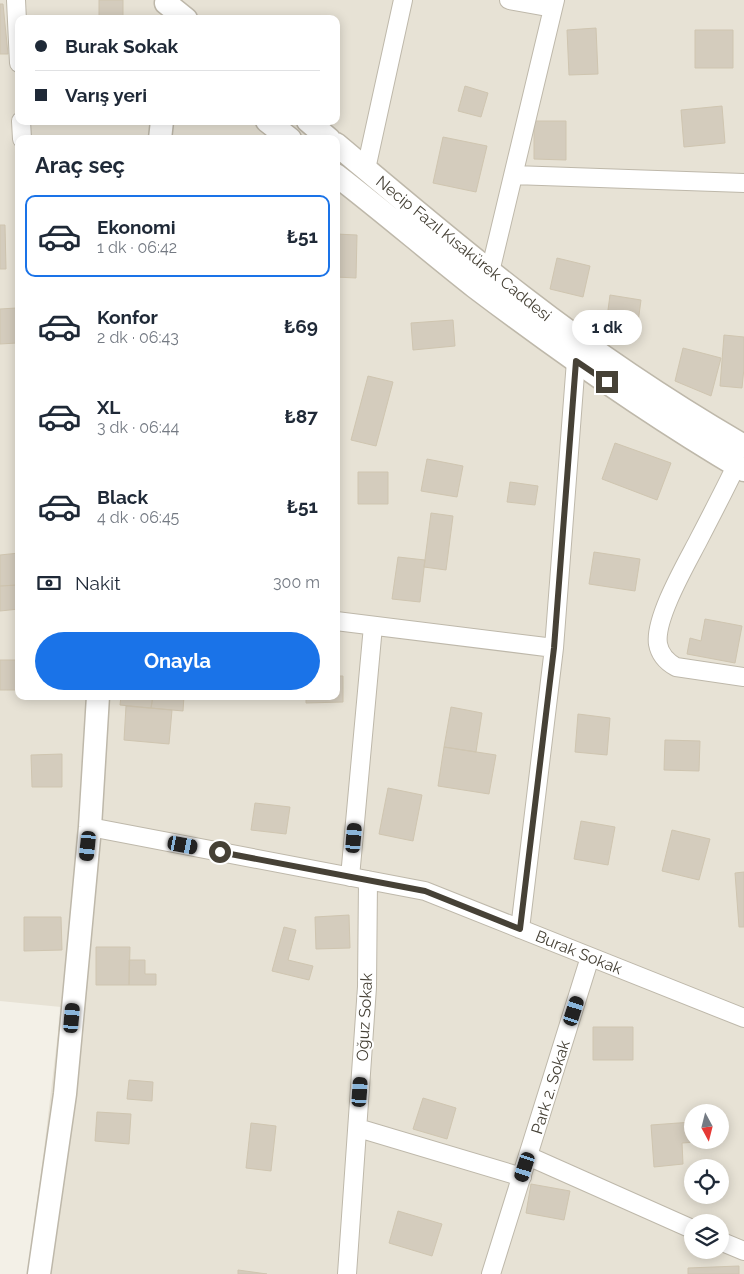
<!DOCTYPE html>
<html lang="tr">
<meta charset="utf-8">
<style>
body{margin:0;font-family:Raleway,sans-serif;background:#f6f6f7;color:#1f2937;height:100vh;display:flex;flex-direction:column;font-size:19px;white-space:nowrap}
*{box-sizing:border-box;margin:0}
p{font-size:16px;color:#747a83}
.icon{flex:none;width:28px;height:28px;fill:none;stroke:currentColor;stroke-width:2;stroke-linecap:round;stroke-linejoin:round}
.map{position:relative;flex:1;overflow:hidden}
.sheet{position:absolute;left:15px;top:135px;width:325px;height:565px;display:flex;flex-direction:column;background:#fff;border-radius:10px;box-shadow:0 2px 12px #0003}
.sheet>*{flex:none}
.hud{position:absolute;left:15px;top:15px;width:325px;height:110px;border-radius:10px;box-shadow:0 2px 12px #0003;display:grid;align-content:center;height:110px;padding:0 20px;background:#fff}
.needle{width:32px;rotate:173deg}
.controls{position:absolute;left:684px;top:1104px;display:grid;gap:10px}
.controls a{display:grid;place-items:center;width:45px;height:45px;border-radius:50%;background:#fff;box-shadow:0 2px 12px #0003;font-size:25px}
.end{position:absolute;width:22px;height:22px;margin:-11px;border:6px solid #464136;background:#fff;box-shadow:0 0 0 2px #fff}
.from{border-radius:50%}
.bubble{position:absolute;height:35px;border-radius:18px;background:#fff;box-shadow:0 2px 12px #0003;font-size:16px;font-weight:700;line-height:35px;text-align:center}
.car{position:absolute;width:15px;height:30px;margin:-15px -8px;border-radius:6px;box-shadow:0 0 4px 1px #0007;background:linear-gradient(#222 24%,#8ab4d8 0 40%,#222 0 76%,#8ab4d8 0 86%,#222 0)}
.hud b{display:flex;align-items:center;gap:18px;height:48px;font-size:19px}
.hud b+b{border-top:1px solid #e0e1e3}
.hud i{width:12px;height:12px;background:#1f2937}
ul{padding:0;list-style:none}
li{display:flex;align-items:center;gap:15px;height:82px;margin:0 10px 8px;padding:0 10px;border:2px solid transparent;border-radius:10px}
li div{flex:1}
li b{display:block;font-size:19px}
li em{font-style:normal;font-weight:700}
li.active{border-color:#1a73e8}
li>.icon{width:45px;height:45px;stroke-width:1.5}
h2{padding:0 20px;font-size:22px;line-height:60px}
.pay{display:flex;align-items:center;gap:12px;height:55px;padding:0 20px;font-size:19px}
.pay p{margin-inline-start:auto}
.cta{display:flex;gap:10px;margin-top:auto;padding:10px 20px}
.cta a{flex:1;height:58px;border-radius:30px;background:#1a73e8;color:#fff;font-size:20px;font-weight:700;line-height:58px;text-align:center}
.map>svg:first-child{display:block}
.residential{fill:#e7e2d5;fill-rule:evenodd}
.building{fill:#d4ccbd;stroke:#cfc5b0}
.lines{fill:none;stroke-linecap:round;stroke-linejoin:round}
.minor-casing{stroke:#beb8aa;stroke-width:20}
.tertiary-casing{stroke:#beb8aa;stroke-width:25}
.minor{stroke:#fff;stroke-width:18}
.tertiary{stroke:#fff;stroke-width:22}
.route{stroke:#464136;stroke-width:6}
.labels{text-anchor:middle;stroke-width:4;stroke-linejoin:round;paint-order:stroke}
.street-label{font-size:16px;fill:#464136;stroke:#fff}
</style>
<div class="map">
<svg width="744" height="1274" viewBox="0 0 744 1274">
<rect width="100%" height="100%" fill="#f3f0e7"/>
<path class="residential" d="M0,0H744V1274H27L44,1150L61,1007L0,1001ZM19,19H336V121H19ZM19,139H336V696H19ZM692,1112H720V1140H692ZM692,1168H720V1195H692ZM692,1222H720V1250H692Z"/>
<path class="building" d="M99,0H123V19H99Z
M0,4H3L8,54H0Z
M596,28L598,74L569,75L567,30Z
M695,30H733V68H695Z
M465,86L488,93L481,117L458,111Z
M722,106L725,143L684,147L681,110Z
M534,121H566V160L534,159Z
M443,137L487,146L476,192L433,183Z
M0,225H5L6,269H0Z
M336,234L357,235L356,278L336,277Z
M557,258L590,266L583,297L550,289Z
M610,295L641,300L637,330L606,325Z
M16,308L17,343L0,344V309Z
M453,320L455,346L413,350L411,323Z
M724,335L744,337V368L742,388L720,386Z
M683,348L721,358L711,396L675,381Z
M368,376L393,382L376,446L351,440Z
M615,443L671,463L657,500L602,479Z
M427,459L463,466L457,497L421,491Z
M358,472H388V504H358Z
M510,482L538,486L535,505L507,502Z
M431,513L453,516L446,570L424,567Z
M594,552L640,559L635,591L589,584Z
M19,553V573H17L18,585L0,586V555Z
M398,557L425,560L420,602L392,599Z
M18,585L19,609L0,611V586Z
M705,619L742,626L735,663L687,654L690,638L701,641Z
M0,660H17V690H0Z
M336,676H343V702L306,703V696H336Z
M121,696H153L151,708L120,705Z
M153,696H184L183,711L151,708Z
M126,706L172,710L169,744L124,740Z
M451,707L482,713L476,752L444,747Z
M578,714L610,718L607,755L575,752Z
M665,740L700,741L699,771L664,770Z
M444,747L496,755L489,794L438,786Z
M62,754V787H32L31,755Z
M388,788L422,795L413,841L379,834Z
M255,803L290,807L286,834L251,830Z
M581,821L615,827L608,865L574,859Z
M672,830L710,839L699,880L662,871Z
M744,872V927H739L735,873Z
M349,915L350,948L316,949L315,917Z
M24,917H61L62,950L24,951Z
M284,927L296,930L288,960L313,966L309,980L272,971Z
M96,947H130L129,985H96Z
M129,960H145V974H156V985H129Z
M593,1027H633V1060H593Z
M129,1080L153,1082L152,1101L127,1099Z
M423,1098L456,1108L447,1139L413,1129Z
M97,1112L131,1114L129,1144L95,1141Z
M692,1122V1140H697V1142L682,1143L683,1164L654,1167L651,1125Z
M251,1123L276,1126L271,1171L246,1168Z
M531,1184L570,1191L564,1220L526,1213Z
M398,1211L442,1224L432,1256L389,1243Z
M739,1266V1274H688V1268Z
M238,1270L267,1274H238Z"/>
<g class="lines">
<g class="minor-casing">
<path id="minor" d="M16,0L19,63
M509,0L553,8
M21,121L22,139
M366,169L403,0
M513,175L744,183
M490,272L555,0
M736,466C724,491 711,516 698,541C686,564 654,619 658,644C660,655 667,662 676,667L744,677
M336,621L554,648
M90,827L425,891L744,1018
M350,877L373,626
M520,929L554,648L576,361
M358,1128L522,1177
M528,1156L692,1229
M720,1241L744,1251
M347,1274L367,987L368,880
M491,1274L590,957"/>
</g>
<g class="tertiary-casing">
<path id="tertiary" d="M166,3L186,19
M267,121L290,139
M308,121L329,139
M160,139L162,121
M336,144C398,196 460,249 524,298C594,352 668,402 744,446
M336,175C383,211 428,250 475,287C561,352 650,415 744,470
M39,1274L65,1094L90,827L98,696"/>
</g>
<use href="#minor" class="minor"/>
<use href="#tertiary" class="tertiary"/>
</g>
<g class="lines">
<path class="route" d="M220,852L425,891L520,929L554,648L576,361L607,382"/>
</g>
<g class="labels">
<g class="street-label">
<text transform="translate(464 248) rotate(39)" y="6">Necip Fazıl Kısakürek Caddesi</text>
<text transform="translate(579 952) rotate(22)" y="6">Burak Sokak</text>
<text transform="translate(364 1017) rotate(-87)" y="6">Oğuz Sokak</text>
<text transform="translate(550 1087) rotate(-73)" y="6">Park 2. Sokak</text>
</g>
</g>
</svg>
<div class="controls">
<a><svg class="needle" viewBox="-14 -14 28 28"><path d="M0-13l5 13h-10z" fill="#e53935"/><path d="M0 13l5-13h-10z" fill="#747a83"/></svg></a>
<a><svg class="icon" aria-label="locate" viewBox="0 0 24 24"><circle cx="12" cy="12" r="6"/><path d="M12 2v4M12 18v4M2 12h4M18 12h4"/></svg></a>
<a><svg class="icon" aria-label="layers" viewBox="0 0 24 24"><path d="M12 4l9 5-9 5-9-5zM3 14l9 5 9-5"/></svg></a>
</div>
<i class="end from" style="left:220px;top:852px"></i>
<i class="end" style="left:607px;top:382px"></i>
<div class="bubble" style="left:572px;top:310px;width:70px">1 dk</div>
<i class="car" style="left:354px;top:838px;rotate:5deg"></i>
<i class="car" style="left:183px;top:845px;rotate:101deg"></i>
<i class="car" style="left:88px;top:846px;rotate:186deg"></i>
<i class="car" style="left:574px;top:1011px;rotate:18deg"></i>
<i class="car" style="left:72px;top:1018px;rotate:5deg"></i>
<i class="car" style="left:360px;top:1092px;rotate:4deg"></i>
<i class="car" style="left:525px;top:1167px;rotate:198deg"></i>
<div class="hud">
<b><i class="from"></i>Burak Sokak</b>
<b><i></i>Varış yeri</b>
</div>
<section class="sheet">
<h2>Araç seç</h2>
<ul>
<li class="active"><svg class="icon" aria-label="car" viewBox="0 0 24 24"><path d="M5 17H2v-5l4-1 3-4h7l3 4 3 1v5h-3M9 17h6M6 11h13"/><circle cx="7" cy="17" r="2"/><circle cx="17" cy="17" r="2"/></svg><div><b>Ekonomi</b><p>1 dk · 06:42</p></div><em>₺51</em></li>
<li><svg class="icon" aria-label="car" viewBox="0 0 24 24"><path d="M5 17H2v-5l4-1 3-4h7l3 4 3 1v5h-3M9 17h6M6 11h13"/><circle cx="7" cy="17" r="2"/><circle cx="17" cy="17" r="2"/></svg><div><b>Konfor</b><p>2 dk · 06:43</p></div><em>₺69</em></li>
<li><svg class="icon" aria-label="car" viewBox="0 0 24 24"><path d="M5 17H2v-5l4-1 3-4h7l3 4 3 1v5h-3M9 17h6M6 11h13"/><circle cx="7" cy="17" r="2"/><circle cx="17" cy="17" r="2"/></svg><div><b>XL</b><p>3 dk · 06:44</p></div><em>₺87</em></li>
<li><svg class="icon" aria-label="car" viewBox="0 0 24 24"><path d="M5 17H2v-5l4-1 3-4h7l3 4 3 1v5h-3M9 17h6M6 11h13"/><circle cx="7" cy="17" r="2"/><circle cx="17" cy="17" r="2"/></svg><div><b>Black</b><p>4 dk · 06:45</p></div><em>₺51</em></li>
</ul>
<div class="pay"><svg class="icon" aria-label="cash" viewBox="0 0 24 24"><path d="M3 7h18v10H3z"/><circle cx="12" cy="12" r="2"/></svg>Nakit<p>300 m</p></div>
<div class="cta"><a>Onayla</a></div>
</section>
</div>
